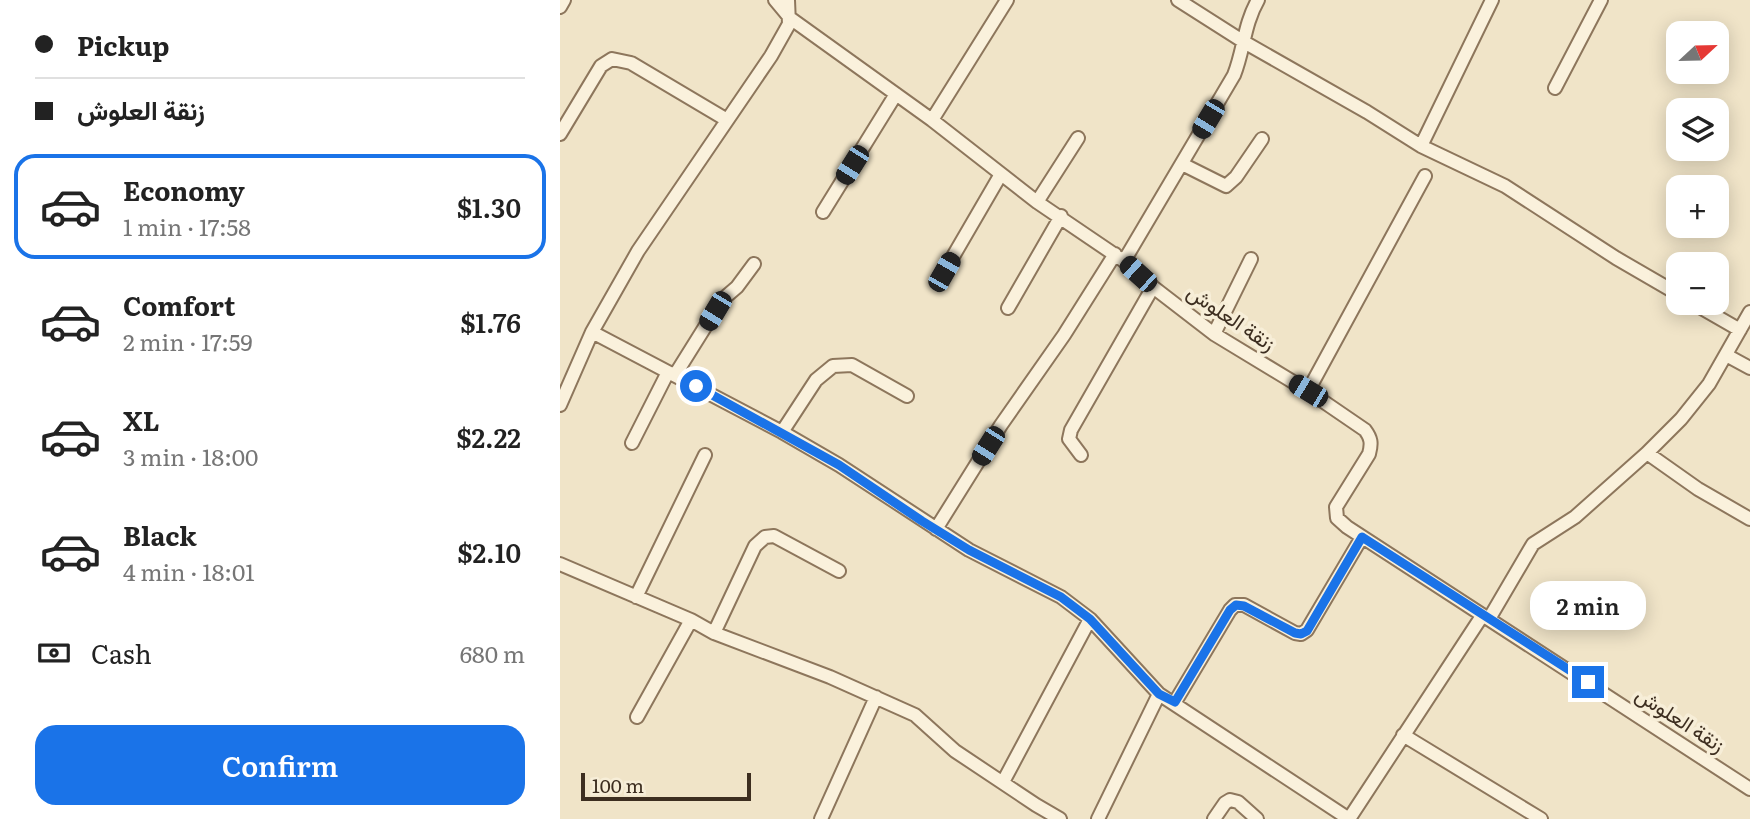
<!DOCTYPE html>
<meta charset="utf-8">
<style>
body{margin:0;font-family:Literata,Vazirmatn,serif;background:#f2f2f2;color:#222;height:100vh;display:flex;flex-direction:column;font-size:26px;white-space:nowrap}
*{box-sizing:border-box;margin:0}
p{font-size:23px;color:#767676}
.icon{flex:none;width:38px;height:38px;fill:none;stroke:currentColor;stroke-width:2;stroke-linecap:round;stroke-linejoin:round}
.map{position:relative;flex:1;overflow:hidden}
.sheet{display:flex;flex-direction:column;background:#fff;width:560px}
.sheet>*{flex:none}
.banner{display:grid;align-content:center;height:154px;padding:0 35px;background:#fff}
.needle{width:46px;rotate:68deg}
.fabs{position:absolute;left:1106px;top:21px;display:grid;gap:14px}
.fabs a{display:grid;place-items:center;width:63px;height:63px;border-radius:14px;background:#fff;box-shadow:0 4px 18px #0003;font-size:35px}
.scale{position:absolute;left:21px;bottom:18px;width:170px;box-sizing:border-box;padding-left:7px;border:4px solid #3d2e20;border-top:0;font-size:19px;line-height:24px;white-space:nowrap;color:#3d2e20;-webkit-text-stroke:5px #f7eed8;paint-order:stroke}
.end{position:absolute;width:32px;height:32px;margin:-16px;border:9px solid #1a73e8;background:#fff;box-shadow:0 0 0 4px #fff}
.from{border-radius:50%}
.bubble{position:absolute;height:49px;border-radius:21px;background:#fff;box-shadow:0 4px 18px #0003;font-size:23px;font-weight:600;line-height:49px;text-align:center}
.car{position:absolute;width:21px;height:42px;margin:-21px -10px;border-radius:9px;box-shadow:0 0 5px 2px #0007;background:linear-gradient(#222 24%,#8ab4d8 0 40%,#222 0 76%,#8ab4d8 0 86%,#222 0)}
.banner b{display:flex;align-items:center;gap:24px;height:66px;font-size:26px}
.banner b+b{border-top:2px solid #e0e0e0}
.banner i{width:18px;height:18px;background:#222}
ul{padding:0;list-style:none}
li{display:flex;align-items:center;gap:21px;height:105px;margin:0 14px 10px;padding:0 21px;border:4px solid transparent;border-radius:21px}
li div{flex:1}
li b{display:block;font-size:26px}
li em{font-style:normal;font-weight:600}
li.current{border-color:#1a73e8}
li>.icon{width:63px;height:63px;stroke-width:1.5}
.pay{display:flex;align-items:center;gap:18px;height:77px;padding:0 35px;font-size:26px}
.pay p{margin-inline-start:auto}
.primary-button{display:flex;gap:14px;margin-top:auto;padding:14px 35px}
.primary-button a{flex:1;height:80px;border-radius:21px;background:#1a73e8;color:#fff;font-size:28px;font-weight:600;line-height:80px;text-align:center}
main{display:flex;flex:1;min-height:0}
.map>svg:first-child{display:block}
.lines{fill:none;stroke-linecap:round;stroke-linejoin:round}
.minor-casing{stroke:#8d765c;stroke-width:16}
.minor{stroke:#faf1dc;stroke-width:12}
.route{stroke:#1a73e8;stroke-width:9}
.labels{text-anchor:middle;stroke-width:7;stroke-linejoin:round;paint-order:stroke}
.street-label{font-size:21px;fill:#3d2e20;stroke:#f7eed8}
</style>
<main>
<section class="sheet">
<div class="banner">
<b><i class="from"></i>Pickup</b>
<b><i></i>زنقة العلوش</b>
</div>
<ul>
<li class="current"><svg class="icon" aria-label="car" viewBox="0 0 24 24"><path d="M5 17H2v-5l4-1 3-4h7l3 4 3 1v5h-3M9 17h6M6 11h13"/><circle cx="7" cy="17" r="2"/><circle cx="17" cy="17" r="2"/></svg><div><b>Economy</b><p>1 min · 17:58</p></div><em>$1.30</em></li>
<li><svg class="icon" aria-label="car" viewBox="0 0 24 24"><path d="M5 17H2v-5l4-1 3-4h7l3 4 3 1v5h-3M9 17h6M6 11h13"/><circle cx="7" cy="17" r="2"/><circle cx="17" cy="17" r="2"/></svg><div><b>Comfort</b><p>2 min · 17:59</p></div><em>$1.76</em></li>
<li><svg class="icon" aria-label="car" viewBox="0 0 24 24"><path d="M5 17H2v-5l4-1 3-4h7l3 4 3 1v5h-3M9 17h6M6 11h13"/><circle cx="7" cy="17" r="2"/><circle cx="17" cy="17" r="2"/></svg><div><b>XL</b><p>3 min · 18:00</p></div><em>$2.22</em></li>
<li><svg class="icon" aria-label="car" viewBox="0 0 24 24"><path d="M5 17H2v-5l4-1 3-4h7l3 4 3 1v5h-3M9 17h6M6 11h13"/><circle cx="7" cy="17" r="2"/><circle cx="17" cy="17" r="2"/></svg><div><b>Black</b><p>4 min · 18:01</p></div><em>$2.10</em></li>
</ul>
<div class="pay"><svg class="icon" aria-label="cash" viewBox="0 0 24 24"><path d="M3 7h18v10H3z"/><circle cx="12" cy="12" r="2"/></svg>Cash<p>680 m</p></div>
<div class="primary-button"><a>Confirm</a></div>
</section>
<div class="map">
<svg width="1190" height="819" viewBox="0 0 1190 819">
<rect width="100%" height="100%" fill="#f0e4c8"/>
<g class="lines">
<g class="minor-casing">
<path id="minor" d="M215,0L230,18L372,120L477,202L564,261L593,287L654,334L748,391L805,430C811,438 812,443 809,454L776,507L777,518L787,527L1190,789
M618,0L684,42L807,112L861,146L945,186L1056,258L1118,294
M0,7L4,0
M995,88L1041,0
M372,120L447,0
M0,134L41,66L52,59L71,63L167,120
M861,146L932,0
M622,164L666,186L676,177L702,139
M477,202L518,138
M263,212L336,94
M564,261L674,75C684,50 684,24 698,0
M384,272L441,174
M1133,303L1180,330
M448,308L501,216
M1190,312L1149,384L1121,419L1087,453L1138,489L1190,519
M32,332L222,432L279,465L409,550L501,597L530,619L599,694L789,819L922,616
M654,334L691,259
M1166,355L1190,368
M115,375L155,311L163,299L177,287L194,264
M748,391L865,176
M0,405L32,332L78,251L211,56L229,24L228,0
M222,432L256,380L273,366L292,365L347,396
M72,443L108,372
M521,455L509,439L511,430L593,287
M376,529L441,425L504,335L555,254
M0,564L131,620L154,633L270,677L355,715L395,751L476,805L500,819
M76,597L145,455
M929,619L973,544L1015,517L1087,453
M154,633L195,546L205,537L214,536L279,571
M615,702L670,610L675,605H684L735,633L741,634L747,630L802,537
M77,717L131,620
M843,735L981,819
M443,782L530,619
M261,819L316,697
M538,819L599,694
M654,819L665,803L670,800L678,802L697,819"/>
</g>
<use href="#minor" class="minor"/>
</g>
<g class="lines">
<path class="route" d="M136,386L279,465L362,521L409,550L501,597L530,619L599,694L615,702L670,610L676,605L684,606L735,633L741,634L747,631L802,537L1028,682"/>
</g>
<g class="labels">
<g class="street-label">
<text transform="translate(671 318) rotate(34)" y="7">زنقة العلوش</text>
<text transform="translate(1120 720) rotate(33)" y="7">زنقة العلوش</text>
</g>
</g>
</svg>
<div class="fabs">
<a><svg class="needle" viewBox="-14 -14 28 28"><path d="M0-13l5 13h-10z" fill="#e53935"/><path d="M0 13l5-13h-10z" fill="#767676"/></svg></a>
<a><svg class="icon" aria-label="layers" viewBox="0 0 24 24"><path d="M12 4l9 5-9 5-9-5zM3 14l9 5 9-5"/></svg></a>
<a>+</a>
<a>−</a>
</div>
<div class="scale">100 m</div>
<i class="end from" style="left:136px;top:386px"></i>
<i class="end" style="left:1028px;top:682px"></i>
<div class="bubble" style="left:970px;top:581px;width:116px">2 min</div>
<i class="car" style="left:648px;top:119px;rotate:211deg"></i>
<i class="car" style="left:292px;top:165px;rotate:212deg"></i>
<i class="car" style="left:384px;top:272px;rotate:30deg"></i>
<i class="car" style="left:578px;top:274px;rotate:312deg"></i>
<i class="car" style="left:155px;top:311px;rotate:211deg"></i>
<i class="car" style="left:748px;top:391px;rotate:301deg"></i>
<i class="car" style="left:428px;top:446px;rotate:212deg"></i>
</div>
</main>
